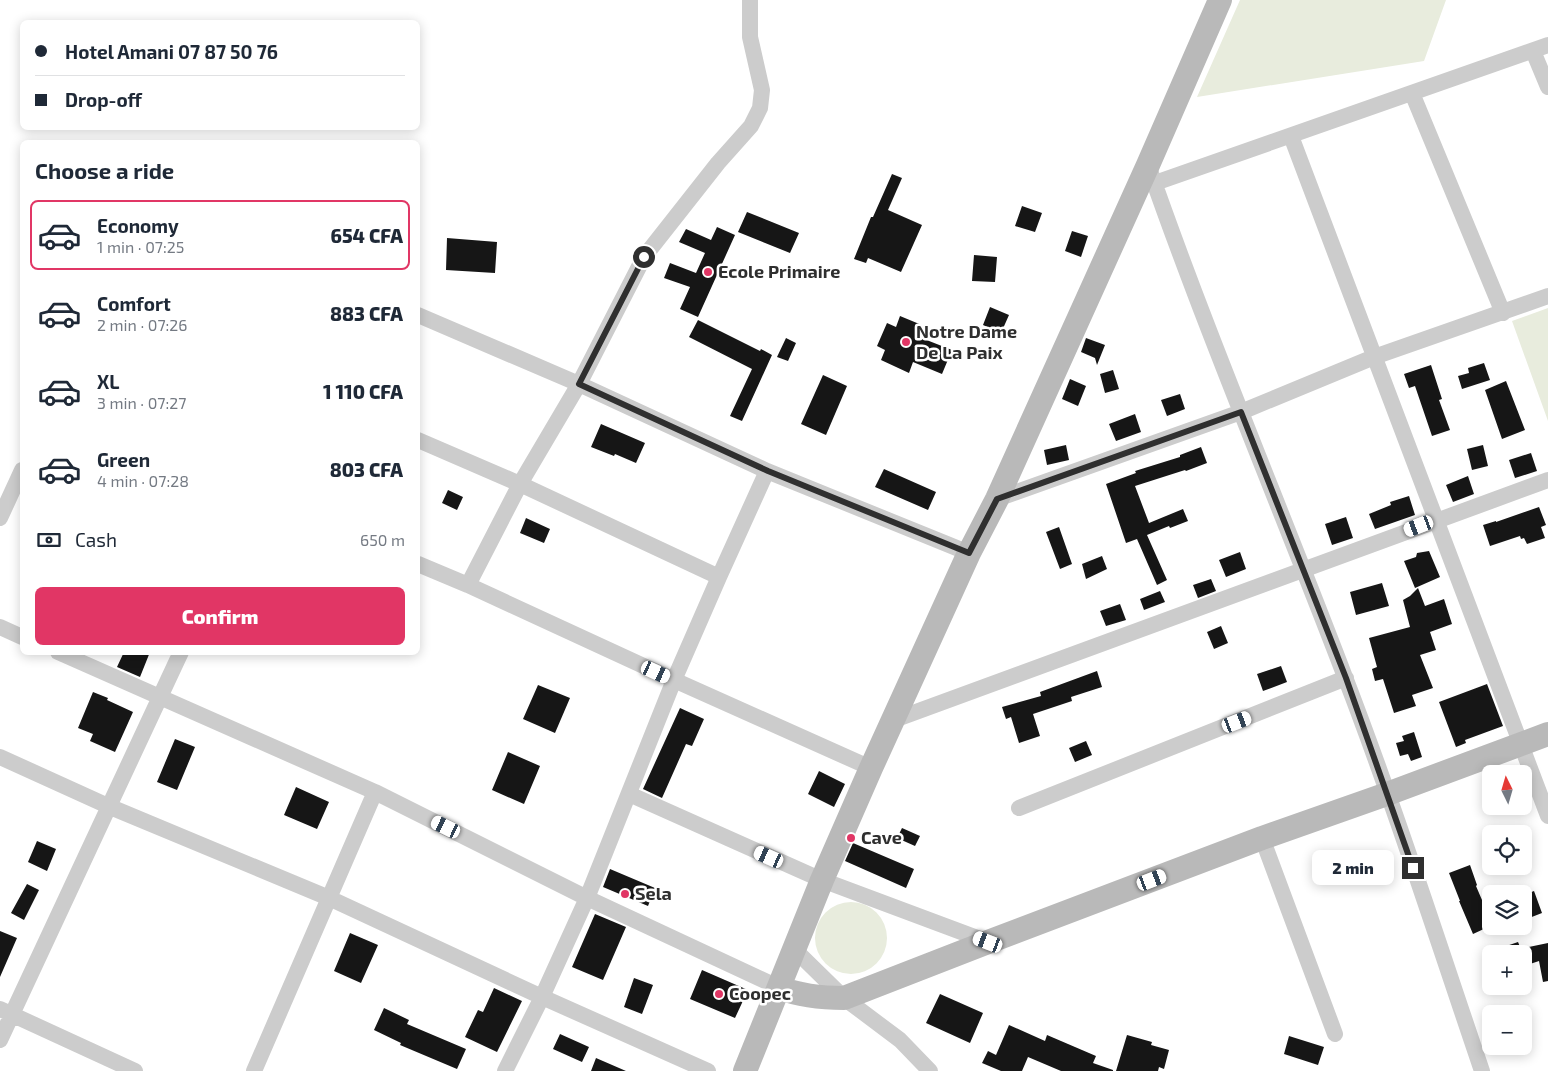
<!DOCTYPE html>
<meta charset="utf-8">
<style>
body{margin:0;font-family:"Exo 2",sans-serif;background:#f2f2f3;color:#1f2937;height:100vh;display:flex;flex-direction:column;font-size:19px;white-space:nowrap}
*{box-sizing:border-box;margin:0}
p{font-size:16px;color:#747a83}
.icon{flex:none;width:28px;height:28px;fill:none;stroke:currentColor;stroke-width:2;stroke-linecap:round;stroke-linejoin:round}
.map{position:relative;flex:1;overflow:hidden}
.panel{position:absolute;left:20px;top:140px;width:400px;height:515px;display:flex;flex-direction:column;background:#fff;border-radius:8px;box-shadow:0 2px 12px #0003}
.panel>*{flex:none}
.hud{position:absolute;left:20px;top:20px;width:400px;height:110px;border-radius:8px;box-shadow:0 2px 12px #0003;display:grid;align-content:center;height:110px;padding:0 15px;background:#fff}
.needle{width:32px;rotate:355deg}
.buttons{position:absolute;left:1482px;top:765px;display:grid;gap:10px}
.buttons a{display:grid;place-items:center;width:50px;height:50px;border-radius:8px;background:#fff;box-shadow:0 2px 12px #0003;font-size:25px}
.end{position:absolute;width:22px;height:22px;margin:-11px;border:6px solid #2f2f2f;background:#fff;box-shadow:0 0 0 2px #fff}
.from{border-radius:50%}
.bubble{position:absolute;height:35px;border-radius:8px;background:#fff;box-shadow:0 2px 12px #0003;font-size:16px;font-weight:800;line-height:35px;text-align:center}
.car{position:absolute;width:15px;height:30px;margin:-15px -8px;border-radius:6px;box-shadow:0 0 4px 1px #0007;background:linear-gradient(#fff 24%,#345 0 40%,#fff 0 76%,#345 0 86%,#fff 0)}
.hud b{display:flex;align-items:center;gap:18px;height:48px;font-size:19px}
.hud b+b{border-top:1px solid #e0e1e3}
.hud i{width:12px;height:12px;background:#1f2937}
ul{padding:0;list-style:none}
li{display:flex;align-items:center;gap:15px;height:70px;margin:0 10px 8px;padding:0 5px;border:2px solid transparent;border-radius:8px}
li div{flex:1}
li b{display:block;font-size:19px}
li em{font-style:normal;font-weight:800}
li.current{border-color:#e13665}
li>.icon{width:45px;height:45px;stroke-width:1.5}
h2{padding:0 15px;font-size:22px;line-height:60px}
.pay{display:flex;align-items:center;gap:12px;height:55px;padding:0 15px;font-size:19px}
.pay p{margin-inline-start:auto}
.action{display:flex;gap:10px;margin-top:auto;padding:10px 15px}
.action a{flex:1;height:58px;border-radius:8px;background:#e13665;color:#fff;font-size:20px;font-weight:800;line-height:58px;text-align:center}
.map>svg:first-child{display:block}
.green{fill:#e8ecdd}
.building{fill:#161616}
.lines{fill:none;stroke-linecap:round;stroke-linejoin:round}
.street{stroke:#ccc;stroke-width:16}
.secondary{stroke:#b9b9b9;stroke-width:24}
.route{stroke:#2f2f2f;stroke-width:6}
.poi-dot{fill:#e13665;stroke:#fff;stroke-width:2}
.labels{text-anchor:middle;stroke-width:5;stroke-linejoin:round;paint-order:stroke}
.poi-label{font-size:18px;font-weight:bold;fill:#2f2f2f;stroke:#fff;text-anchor:start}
</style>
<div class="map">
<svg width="1548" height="1071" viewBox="0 0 1548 1071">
<rect width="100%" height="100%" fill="#fff"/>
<path class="green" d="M1240,0H1446L1424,61L1197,97Z
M1548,308V421L1512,321Z
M815 938a36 36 0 1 1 72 0a36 36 0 1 1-72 0Z"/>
<path class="building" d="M892,174L902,178L888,210L922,225L901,272L868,258L866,263L854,259L871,217H873Z
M1022,206L1042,213L1035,232L1015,226Z
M747,212L799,233L790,253L738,232Z
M717,227L735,235L698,317L680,309L690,287L664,278L670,263L696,273L705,253L679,242L686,229L711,240Z
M1072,231L1088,236L1081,257L1065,251Z
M447,238L497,242L495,273L446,270Z
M974,255L997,257L995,282L972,281Z
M990,307L1009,315L1001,333L983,325Z
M900,316L929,328L924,339L952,350L942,374L913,362L909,373L881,360L885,350L877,346L887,323L896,327Z
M698,320L760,351L761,349L772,355L742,421L730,416L752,369L689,337Z
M786,338L796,343L788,361L777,357Z
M1086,338L1105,345L1097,365L1095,358L1081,352Z
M1484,363L1490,380L1462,389L1458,376L1469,373L1468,368Z
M1431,365L1442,399L1439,400L1450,430L1432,436L1415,386L1409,388L1404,374Z
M1113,370L1119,389L1105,393L1100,374Z
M823,375L847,386L826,435L801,424Z
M1070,379L1086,386L1078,406L1062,399Z
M1506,381L1525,430L1502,439L1485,390Z
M1180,394L1185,409L1167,416L1161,400Z
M1135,414L1141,432L1116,441L1109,424Z
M601,424L645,443L636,463L615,454L614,456L591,447Z
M1066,445L1069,460L1047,465L1044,450Z
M1483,445L1488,466L1472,470L1467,449Z
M1201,447L1207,463L1186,471L1185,470L1135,486L1149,523L1183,509L1188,521L1170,528L1169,526L1147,535L1167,580L1157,585L1137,539L1126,543L1106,484L1136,473L1135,471L1180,457V455Z
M1531,453L1537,471L1515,478L1509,460Z
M884,469L936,492L928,510L875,487Z
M1468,476L1474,494L1453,502L1446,485Z
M448,490L463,497L457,510L442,503Z
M1409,496L1415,515L1375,529L1369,514L1391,505L1390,502Z
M1539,507L1546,525L1541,527L1545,538L1527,544L1524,538L1521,539L1520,536L1490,546L1483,525L1496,521V522Z
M1346,517L1353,538L1332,545L1325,524Z
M526,518L550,529L544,543L520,533Z
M1059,527L1072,564L1060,569L1046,532Z
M1429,551L1440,577L1415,588L1404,561L1416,557L1417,553Z
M1240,552L1246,569L1226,577L1219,560Z
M1102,556L1107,569L1086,579L1082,564Z
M1211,579L1216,591L1198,598L1193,585Z
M1382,583L1389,606L1356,615L1350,592Z
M1418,588L1425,606L1444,599L1452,624L1430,632L1436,650L1420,655L1433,688L1412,695L1416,706L1394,713L1383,679L1375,681L1372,669L1377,667L1369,638L1410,627L1403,600L1410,596Z
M1160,591L1165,602L1144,610L1140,599Z
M1120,604L1126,620L1106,626L1100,611Z
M1221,626L1228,643L1214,649L1207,632Z
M124,652H150L140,677L117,667Z
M1281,666L1287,682L1263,691L1257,674Z
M1097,671L1102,687L1071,697L1072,701L1033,714L1040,736L1019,743L1011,717L1006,719L1002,707L1041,696L1040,692Z
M1487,684L1503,726L1465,740L1466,743L1456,747L1439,702Z
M538,685L570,698L555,733L523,719Z
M93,692L108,698L107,700L133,712L115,752L90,741L93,734L78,728Z
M680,708L704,719L692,746L686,744L662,798L643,789Z
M1414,732L1422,757L1411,761L1408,754L1400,756L1396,743L1404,741L1402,736Z
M175,739L195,747L177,790L157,782Z
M1086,741L1092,755L1075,762L1069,748Z
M508,752L540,766L524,804L492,790Z
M819,771L845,784L834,807L808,794Z
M296,787L329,802L317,829L284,815Z
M902,828L920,836L915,846L897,838Z
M37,841L56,849L47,871L28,862Z
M853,843L914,869L906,888L845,861Z
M1470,865L1477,885L1476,886L1491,921L1484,923L1486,928L1473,934L1459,901H1460L1449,873Z
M610,869L655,888L648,906L603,887Z
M27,884L39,890L24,920L11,913Z
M1534,891L1542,913L1524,920V895Z
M595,914L626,927L603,980L572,967Z
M0,931L17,938L0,977Z
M350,933L378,945L361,983L334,971Z
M1518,942L1523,954H1490L1489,952Z
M1548,943V981L1543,982L1539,961L1524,966V948Z
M702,970L748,990L735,1018L690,999Z
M634,978L653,985L642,1014L624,1007Z
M494,988L522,1001L497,1052L465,1037L478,1010L483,1012Z
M940,994L983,1013L970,1043L926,1023Z
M384,1008L409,1020L407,1024L466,1049L457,1069L400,1045L401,1043L374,1030Z
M1009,1025L1045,1041L1047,1035L1096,1056L1093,1063L1113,1070V1071H1061L1028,1057L1022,1071H1001L982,1063L988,1051L996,1055Z
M560,1034L589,1047L582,1062L553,1049Z
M1127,1035L1152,1042L1151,1045L1169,1050L1164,1069L1159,1067L1158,1071H1116Z
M1289,1036L1324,1047L1318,1065L1284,1054Z
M596,1058L626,1071H591Z"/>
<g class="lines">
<path class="street" d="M1533,51L1548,87
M1412,93L1503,313
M1291,136L1548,816
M1148,165C1208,337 1280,506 1345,677C1395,807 1437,939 1482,1071
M1155,183L1548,45
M418,315L579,384L767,471L969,553
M418,440L520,484L719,577
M997,499L1241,412L1374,357L1548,296
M0,518L22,470
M418,564L468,585L674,680L871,768
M468,585L520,484L579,384L644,257L718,163L751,126L760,108L762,90L750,37V0
M0,627L22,637
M58,652L375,792L587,898L780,988
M894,720L1548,480
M0,757L108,806L329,898L542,997L708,1071
M629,794L822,880L988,942
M1019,808L1346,678
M1262,838L1335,1034
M795,950L844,998L900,1040L930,1071
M0,1009L135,1071
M0,1040L181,652
M254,1071L375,792
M505,1071L542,997L587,898L674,680L719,577L767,471"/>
<path class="secondary" d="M780,988C801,996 821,998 844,998L988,942L1262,838L1387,794L1548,734
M745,1071L822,880L871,768L969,553L997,499L1148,165L1220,0"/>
</g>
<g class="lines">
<path class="route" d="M644,257L579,384L768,471L969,553L997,499L1241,412L1346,678L1413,868"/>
</g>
<g class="poi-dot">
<circle cx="708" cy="272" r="5"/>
<circle cx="906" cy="342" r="5"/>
<circle cx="851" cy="838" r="5"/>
<circle cx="625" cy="894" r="5"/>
<circle cx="719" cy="994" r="5"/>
</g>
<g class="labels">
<g class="poi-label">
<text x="718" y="278">Ecole Primaire</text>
<text x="916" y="338">Notre Dame<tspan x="916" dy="21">De La Paix</tspan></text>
<text x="861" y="844">Cave</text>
<text x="635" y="900">Sela</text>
<text x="729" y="1000">Coopec</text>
</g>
</g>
</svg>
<div class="buttons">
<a><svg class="needle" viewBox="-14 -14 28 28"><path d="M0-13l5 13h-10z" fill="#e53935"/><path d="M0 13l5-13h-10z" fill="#747a83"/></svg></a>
<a><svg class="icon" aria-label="locate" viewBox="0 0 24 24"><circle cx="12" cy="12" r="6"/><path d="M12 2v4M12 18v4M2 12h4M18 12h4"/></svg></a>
<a><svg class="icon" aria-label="layers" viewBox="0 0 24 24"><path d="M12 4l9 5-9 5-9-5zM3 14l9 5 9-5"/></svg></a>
<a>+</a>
<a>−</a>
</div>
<i class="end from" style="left:644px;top:257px"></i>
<i class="end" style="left:1413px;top:868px"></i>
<div class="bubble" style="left:1312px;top:850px;width:82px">2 min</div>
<i class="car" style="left:1419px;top:526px;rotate:249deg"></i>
<i class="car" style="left:656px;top:672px;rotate:115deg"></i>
<i class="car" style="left:1237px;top:722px;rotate:69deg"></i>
<i class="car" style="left:446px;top:827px;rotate:296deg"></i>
<i class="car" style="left:769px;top:857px;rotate:294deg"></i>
<i class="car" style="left:1152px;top:880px;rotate:69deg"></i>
<i class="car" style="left:988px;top:942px;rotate:291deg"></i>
<div class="hud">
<b><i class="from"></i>Hotel Amani 07 87 50 76</b>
<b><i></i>Drop-off</b>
</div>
<section class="panel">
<h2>Choose a ride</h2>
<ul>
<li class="current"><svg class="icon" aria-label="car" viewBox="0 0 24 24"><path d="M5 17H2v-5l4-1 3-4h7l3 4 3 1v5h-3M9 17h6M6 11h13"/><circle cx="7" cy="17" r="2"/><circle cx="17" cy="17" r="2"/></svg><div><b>Economy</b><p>1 min · 07:25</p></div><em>654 CFA</em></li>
<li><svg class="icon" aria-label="car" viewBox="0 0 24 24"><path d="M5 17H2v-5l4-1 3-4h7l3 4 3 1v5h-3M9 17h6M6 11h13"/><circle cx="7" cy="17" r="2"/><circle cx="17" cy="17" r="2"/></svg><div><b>Comfort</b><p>2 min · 07:26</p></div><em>883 CFA</em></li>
<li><svg class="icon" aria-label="car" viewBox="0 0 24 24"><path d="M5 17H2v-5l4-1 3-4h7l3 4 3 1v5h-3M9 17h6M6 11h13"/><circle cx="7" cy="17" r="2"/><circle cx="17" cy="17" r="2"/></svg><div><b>XL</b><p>3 min · 07:27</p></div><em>1 110 CFA</em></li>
<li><svg class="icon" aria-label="car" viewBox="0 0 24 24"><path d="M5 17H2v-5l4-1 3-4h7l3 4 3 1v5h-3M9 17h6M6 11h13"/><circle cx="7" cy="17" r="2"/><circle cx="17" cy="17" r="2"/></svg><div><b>Green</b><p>4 min · 07:28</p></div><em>803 CFA</em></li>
</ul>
<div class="pay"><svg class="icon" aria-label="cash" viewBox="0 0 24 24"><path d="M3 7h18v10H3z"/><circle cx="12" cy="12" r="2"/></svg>Cash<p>650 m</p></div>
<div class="action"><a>Confirm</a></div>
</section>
</div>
